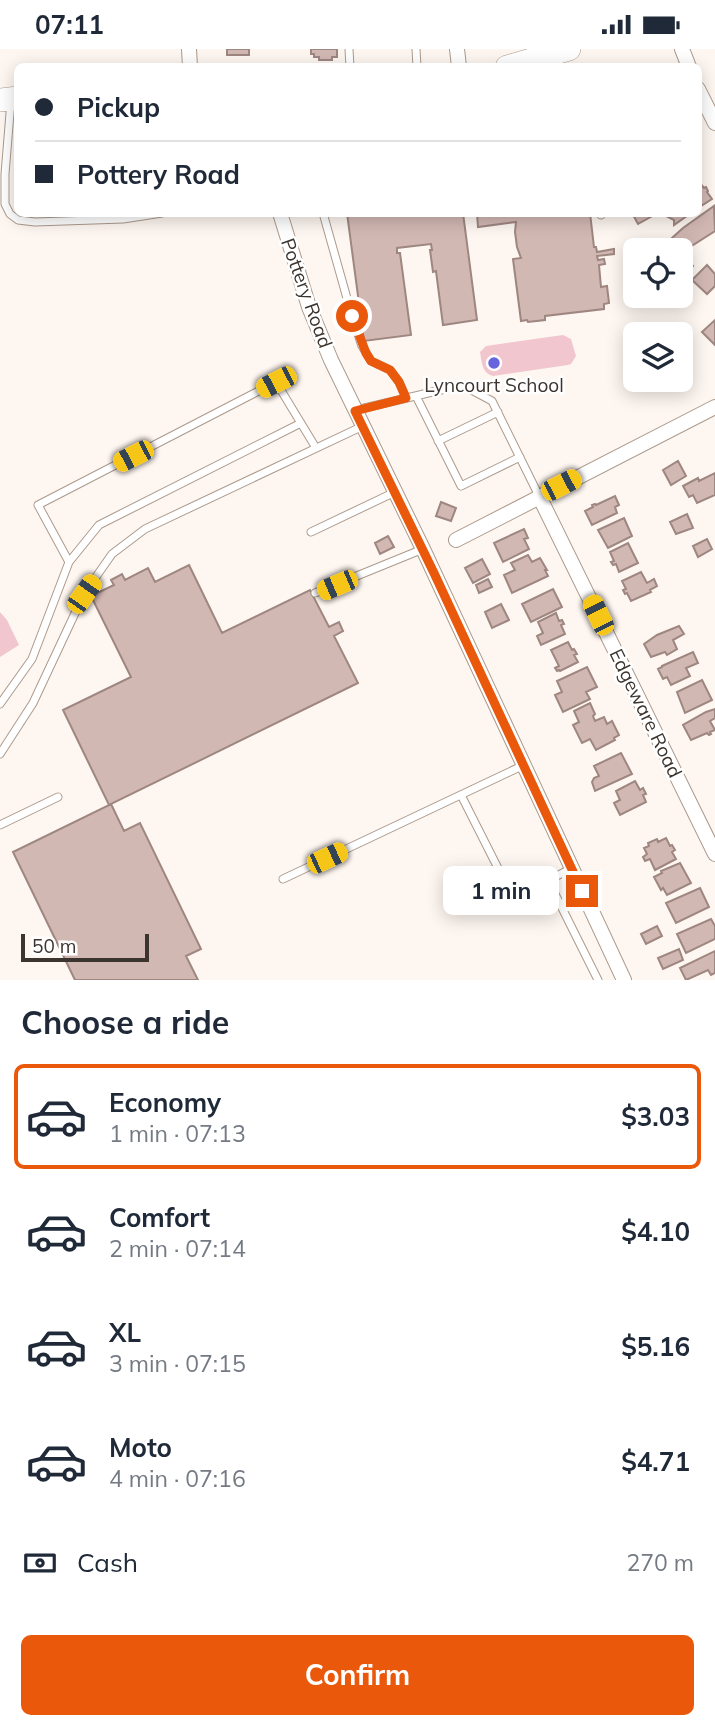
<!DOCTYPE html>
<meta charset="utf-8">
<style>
body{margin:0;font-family:Mulish,sans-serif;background:#f6f6f7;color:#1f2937;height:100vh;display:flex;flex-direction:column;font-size:26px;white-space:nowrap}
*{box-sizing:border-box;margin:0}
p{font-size:23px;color:#747a83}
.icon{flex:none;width:38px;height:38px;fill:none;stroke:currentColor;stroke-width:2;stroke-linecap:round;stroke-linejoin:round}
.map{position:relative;height:931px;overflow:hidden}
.sheet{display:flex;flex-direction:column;background:#fff;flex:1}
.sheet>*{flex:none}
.guide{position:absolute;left:14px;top:14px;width:688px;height:154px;border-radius:10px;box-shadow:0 4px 18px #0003;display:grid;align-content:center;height:154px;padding:0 21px;background:#fff}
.controls{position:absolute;left:623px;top:189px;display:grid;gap:14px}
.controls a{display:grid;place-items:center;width:70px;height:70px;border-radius:10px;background:#fff;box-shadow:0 4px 18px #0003;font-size:35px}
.scale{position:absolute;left:21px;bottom:18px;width:128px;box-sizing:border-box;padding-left:7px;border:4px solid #3c342e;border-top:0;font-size:19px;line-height:24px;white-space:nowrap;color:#3c342e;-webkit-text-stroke:5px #fff;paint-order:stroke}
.end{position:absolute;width:32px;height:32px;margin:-16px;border:9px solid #ea580c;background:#fff;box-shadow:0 0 0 4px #fff}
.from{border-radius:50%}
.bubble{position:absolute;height:49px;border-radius:10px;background:#fff;box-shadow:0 4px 18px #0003;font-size:23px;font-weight:700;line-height:49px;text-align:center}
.car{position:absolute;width:21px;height:42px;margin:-21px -10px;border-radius:9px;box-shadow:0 0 5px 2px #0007;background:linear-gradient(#f5c518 24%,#345 0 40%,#f5c518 0 76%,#345 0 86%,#f5c518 0)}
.guide b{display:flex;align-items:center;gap:24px;height:66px;font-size:26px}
.guide b+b{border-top:2px solid #e0e1e3}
.guide i{width:18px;height:18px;background:#1f2937}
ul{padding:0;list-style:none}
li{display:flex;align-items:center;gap:21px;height:105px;margin:0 14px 10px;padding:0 7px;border:4px solid transparent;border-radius:10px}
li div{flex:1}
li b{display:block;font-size:26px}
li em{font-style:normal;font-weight:700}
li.selected{border-color:#ea580c}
li>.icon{width:63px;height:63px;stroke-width:1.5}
h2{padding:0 21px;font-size:32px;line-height:84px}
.pay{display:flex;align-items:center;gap:18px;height:77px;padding:0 21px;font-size:26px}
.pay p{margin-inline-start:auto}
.button{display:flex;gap:14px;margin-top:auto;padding:14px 21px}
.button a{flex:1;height:80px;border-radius:10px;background:#ea580c;color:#fff;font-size:28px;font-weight:700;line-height:80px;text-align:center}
.status{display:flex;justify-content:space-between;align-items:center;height:49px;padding:0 35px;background:#fff;direction:ltr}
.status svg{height:19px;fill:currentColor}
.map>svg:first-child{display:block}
.green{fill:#f1c6cf}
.building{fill:#d2b8b3;stroke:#9e8681;stroke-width:2}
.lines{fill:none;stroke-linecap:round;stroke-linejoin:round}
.service-casing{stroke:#ac9a8c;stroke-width:9}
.minor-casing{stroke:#ac9a8c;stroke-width:16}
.primary-casing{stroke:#ac9a8c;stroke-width:24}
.service{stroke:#fff;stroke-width:7}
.minor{stroke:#fff;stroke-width:14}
.primary{stroke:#fff;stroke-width:23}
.route{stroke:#ea580c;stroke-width:9}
.poi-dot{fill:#6764de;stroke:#fff;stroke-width:2.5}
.labels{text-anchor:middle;stroke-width:5;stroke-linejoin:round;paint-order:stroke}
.street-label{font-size:19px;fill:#3c342e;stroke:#fff}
.poi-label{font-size:19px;fill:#3c342e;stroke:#fff}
</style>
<div class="status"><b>07:11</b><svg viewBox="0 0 49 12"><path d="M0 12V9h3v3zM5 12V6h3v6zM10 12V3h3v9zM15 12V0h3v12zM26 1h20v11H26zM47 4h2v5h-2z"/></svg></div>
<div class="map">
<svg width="715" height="931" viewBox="0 0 715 931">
<rect width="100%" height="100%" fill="#fef6f0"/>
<path class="green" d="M563,286L571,290L576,307L571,315L568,316L493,327C482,324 482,314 480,303L486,297Z
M0,563L7,571L19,596L0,608Z"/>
<path class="building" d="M227,0H249V6H227Z
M311,0H337V8H332V11H319V8H314V5H311Z
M698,132L704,139L706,138L708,142L707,143L712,150L698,159Z
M714,157L715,182L690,198L683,191L676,196L672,189L683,179Z
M347,164H463L477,271L443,276L436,222L433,223L430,201H432L431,195L397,199V204H400L411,286L364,292Z
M477,164H590L594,198H596L597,203L614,200V205L597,207L598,211L604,210L605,215L599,216L601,238L607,237L609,254L604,255V260L545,267V271L528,273L527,271L521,272L513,210L521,209L517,198L515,183L516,173L478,178Z
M632,164H656V165L638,175Z
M674,164H691L674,176V171L668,168Z
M687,208L693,217L681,226V212Z
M707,216L715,225V237L707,245L692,231Z
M715,271V296L702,283Z
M678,412L686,427L671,436L663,421Z
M715,424V446L697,454L693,446L689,448L683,437L698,429L699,432Z
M615,447L619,456L615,458L617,464L592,476L585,462L593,458L592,456L595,455L596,456Z
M441,453L456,459L451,472L436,467Z
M687,465L693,479L676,485L670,473Z
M624,469L632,487L608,499L598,481Z
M524,480L528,489L524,490L529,500L503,513L494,494Z
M388,487L394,498L380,505L375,494Z
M707,490L712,500L698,508L693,497Z
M628,494L638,514L619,523L616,515L613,516L611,513L614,512L610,503Z
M528,506L532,513L540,509L547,521H545L548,527L512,544L504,526L515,521L511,514Z
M482,510L490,525L473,534L465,519Z
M189,516L222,584L310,541L329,578L339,573L343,582L334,587L358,634L109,756L63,661L131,628L91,547L114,536L111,531L122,525L125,531L148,519L155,533Z
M641,523L647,534L654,530L657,537L650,541L651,543L631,552L627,544L625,545L623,541L626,540L622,532Z
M488,530L492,538L479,544L476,536Z
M553,540L562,558L531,573L522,555Z
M501,555L509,571L492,579L485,563Z
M556,564L559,572L562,571L564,575L561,576L565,585L541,596L537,587L543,584L538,573Z
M679,577L684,585L673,591L677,600L667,606L665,603L651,608L644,595L657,586Z
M568,593L572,601L574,600L577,605L574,606L578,613L560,622L559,621L557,622L555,619L559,617L551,601Z
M693,603L698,614L686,619L690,627L671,636L667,628L663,630L658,620L662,618V617Z
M587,618L597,638L586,643L590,650L563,663L555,646L562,643L557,632Z
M702,631L712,651L685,664L677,643Z
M590,654L595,665L593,667L595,672L604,668L607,675L612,672L619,686L614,689L615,691L596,701L590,690L582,694L573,676L579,673L574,662Z
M715,660V669L710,672L715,681L710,683L711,685L709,686L707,684L691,691L683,676L706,663Z
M621,704L632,725L595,742L592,733L594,729L599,727L594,717Z
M635,732L640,741L643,739L646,745L643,746L646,753L620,766L614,754L620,751L616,742Z
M111,755L124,782L140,774L201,900L186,907L198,931H75L13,803Z
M666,789L670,797L672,796L675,801L672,803L676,810L655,821L650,810L645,812L643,808L647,805L644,799L649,797L648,794L657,790L658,793Z
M680,814L691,834L667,846L663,839L661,841L654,828L662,824L661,822Z
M700,839L709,858L676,874L666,854Z
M711,870L715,877V890L686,904L677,885Z
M657,877L662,887L646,895L641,885Z
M679,900L683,911L663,920L658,909Z
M715,902V924L711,926L708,921L686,931L680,919Z"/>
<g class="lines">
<g class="service-casing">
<path id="service" d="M349,0L350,18
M416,0L417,18
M11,52L5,125V155L10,165L18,171L35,173L123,170L162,164
M323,164L352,267L362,297L371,312L390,321L399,333L406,349
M601,164V166
M416,347L461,437L520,408
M356,361L462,336L492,352L539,447
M438,392L498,363
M311,483L395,443
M69,513L99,476L301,374
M315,544L423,500
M0,655L32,610L69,513L38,456L276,333L316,399
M0,705L33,654L84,545L112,505L145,480L363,377
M461,746L505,833L520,839L536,838L572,819
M0,776L58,748
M283,830L524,716
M548,831L598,931"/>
</g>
<g class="minor-casing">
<path id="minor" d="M189,0L190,18
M457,0L459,18
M682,0L689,18
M698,40L715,74
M280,164L309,258L331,311L423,500L624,931
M539,447L715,805
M456,491L715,358"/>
</g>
<g class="primary-casing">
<path id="primary" d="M507,18L569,0
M0,51L18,49"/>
</g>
<use href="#service" class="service"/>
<use href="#minor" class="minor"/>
<use href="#primary" class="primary"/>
</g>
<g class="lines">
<path class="route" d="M352,267L366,304L371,312L390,321L399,333L406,349L355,362L434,524L582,842"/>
</g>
<circle class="poi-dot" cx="494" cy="314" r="7"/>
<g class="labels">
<g class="street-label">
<text transform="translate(307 244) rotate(70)" y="7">Pottery Road</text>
<text transform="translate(646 664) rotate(64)" y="7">Edgeware Road</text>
</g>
<g class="poi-label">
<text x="494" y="343">Lyncourt School</text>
</g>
</g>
</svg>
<div class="controls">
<a><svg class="icon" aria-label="locate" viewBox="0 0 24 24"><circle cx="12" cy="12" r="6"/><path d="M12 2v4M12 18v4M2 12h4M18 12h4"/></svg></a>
<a><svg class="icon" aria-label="layers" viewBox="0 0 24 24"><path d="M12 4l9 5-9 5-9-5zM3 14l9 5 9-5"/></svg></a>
</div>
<div class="scale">50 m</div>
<i class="end from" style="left:352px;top:267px"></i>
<i class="end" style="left:582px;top:842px"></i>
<div class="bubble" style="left:443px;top:817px;width:116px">1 min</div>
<i class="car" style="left:276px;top:333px;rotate:243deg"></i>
<i class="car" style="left:133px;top:407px;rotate:243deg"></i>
<i class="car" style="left:561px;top:436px;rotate:63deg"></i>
<i class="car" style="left:337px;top:536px;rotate:247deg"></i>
<i class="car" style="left:84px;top:545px;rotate:35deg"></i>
<i class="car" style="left:598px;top:566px;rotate:334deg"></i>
<i class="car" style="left:327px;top:809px;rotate:65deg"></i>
<div class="guide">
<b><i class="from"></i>Pickup</b>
<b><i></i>Pottery Road</b>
</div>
</div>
<section class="sheet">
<h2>Choose a ride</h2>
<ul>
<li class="selected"><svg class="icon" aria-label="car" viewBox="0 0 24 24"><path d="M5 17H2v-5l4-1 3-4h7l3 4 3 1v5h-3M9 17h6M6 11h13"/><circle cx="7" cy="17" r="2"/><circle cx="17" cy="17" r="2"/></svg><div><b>Economy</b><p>1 min · 07:13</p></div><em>$3.03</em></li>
<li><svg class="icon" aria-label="car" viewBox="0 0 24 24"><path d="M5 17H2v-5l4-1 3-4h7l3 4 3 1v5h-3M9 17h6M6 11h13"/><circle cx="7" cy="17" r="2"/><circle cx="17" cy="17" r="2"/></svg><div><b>Comfort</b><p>2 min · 07:14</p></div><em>$4.10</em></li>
<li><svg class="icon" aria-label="car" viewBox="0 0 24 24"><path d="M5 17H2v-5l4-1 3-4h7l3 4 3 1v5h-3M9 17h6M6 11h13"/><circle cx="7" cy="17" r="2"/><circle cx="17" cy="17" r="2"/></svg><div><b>XL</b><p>3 min · 07:15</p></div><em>$5.16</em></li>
<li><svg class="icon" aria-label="car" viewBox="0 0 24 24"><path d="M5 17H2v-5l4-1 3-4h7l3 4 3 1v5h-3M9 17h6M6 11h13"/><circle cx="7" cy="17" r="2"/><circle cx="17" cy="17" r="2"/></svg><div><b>Moto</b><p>4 min · 07:16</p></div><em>$4.71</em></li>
</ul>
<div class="pay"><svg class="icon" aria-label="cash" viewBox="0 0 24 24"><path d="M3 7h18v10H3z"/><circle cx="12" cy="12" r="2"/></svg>Cash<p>270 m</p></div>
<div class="button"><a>Confirm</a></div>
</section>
